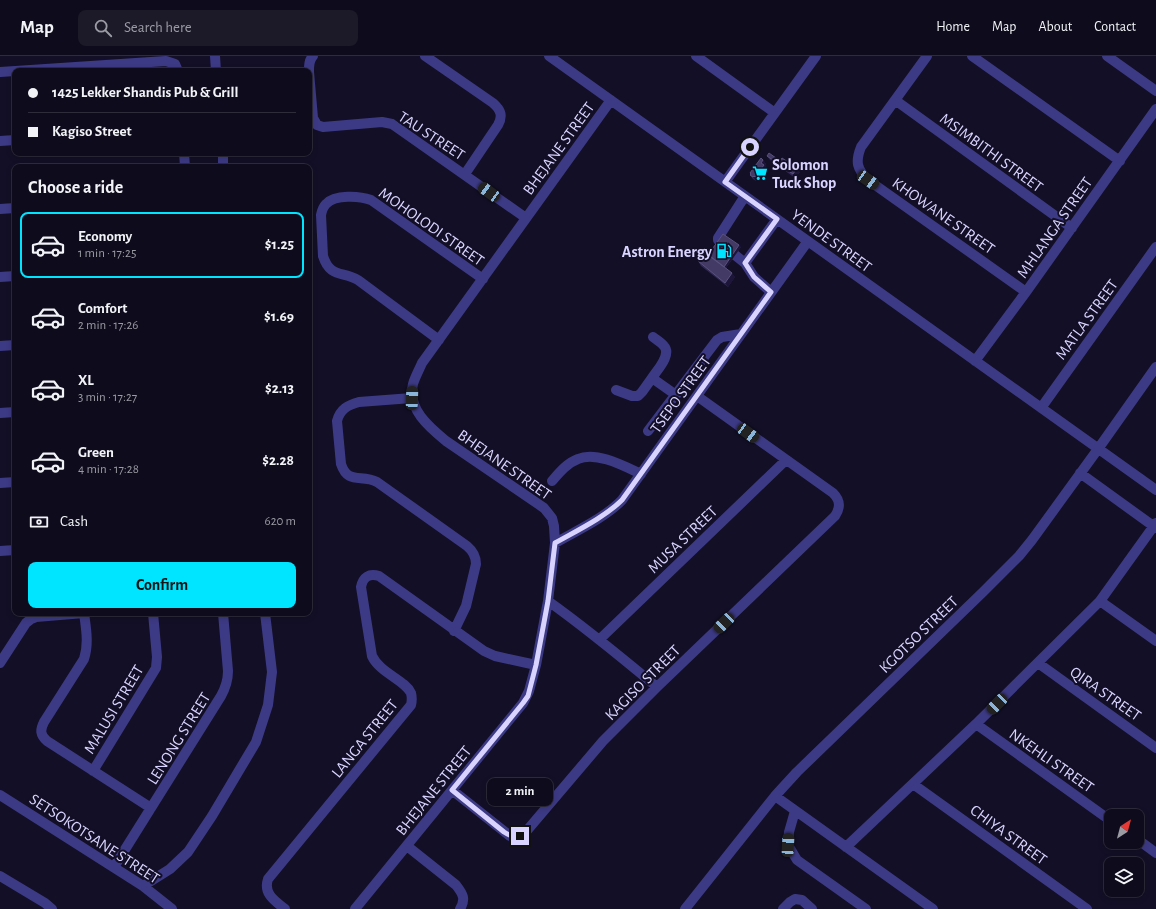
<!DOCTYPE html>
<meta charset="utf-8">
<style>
body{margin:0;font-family:"Alegreya Sans",sans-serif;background:#1c1929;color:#f1f3f6;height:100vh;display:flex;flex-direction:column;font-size:15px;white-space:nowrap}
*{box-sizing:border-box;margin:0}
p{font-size:13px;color:#9b9ba3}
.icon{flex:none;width:22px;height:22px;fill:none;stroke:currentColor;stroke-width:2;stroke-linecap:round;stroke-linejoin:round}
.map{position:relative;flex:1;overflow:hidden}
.panel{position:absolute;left:12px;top:108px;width:300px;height:452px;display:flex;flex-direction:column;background:#0e0b1c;border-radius:8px;box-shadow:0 2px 6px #0003,0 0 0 1px #2e2b3b}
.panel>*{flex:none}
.guide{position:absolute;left:12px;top:12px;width:300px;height:88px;border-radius:8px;box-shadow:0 2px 6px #0003,0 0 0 1px #2e2b3b;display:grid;align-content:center;height:88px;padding:0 16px;background:#0e0b1c}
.needle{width:26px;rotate:36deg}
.tools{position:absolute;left:1104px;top:753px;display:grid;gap:8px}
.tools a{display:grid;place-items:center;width:40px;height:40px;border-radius:8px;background:#0e0b1c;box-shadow:0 2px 6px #0003,0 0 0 1px #2e2b3b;font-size:20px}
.end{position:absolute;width:18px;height:18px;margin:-9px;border:5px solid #d9d4ff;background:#111;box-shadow:0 0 0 2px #111}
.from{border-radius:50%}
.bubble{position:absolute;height:28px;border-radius:8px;background:#0e0b1c;box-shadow:0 2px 6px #0003,0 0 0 1px #2e2b3b;font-size:13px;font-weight:700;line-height:28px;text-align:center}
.car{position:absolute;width:12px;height:24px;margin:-12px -6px;border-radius:5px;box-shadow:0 0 3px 1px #0007;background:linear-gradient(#222 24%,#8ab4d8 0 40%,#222 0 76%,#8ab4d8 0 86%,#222 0)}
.guide b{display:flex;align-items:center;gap:14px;height:38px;font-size:15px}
.guide b+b{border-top:1px solid #2e2b3b}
.guide i{width:10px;height:10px;background:#f1f3f6}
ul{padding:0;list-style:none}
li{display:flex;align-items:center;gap:12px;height:66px;margin:0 8px 6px;padding:0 8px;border:2px solid transparent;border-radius:8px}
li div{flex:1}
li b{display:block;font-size:15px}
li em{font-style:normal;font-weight:700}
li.active{border-color:#00e5ff}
li>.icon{width:36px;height:36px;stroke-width:1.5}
h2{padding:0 16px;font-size:18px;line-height:48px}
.pay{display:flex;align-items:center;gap:10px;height:44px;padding:0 16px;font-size:15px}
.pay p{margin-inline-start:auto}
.button{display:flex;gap:8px;margin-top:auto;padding:8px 16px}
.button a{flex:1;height:46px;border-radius:8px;background:#00e5ff;color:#111;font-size:16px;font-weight:700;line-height:46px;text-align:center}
header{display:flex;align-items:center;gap:24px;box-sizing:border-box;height:56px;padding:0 20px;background:#0e0b1c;border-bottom:1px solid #2e2b3b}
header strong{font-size:19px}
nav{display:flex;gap:22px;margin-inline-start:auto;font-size:14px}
.search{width:280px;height:36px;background:#1c1929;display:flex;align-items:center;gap:10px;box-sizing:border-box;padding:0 14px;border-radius:8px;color:#9b9ba3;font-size:15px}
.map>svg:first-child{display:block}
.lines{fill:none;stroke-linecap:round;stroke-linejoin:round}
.minor{stroke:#3d3a85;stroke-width:10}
.wall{fill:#312854}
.shaded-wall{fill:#1d163a}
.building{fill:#433a66;stroke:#5a527e}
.route{stroke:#d9d4ff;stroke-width:5}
.labels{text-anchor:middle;stroke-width:4;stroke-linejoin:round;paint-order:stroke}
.street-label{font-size:16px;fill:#d9d4ff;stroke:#130f26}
.poi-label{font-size:16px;font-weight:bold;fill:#d9d4ff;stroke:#130f26;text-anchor:start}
</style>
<header>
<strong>Map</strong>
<div class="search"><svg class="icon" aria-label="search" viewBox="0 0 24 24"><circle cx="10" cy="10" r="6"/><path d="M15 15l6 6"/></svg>Search here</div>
<nav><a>Home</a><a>Map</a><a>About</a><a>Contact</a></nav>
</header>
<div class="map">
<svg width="1156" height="853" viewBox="0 0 1156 853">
<rect width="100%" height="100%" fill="#130f26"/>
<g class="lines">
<path class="minor" d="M215,0L216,15
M425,0L493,47C501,54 503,60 498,69L465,118
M549,0L1156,434
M696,0L775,57
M927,0L861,91C855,106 857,113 868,124L1026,236
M972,0L1120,105
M1107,0L1156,35
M309,15C309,9 309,4 313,0
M0,16L166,5L175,8L178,15
M309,16L313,62L317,69L323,71L382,66L392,68L526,162
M895,44L1072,172
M0,85L15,84
M184,97L185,111
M223,97V111
M725,126L816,0
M0,153L15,152
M720,186L718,184V182L745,140
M735,199L745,207L754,221L771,236
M745,207L777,163
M0,221L15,220
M653,281C657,284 661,286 664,290C672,299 657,314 652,322L676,339
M439,284L358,224C342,215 330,222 323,200L321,159C322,154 323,151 326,148C335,138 360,140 371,144L483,223
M0,290L15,289
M975,305L1026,236L1156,53
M616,334L632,340H638L642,336L652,322
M412,342L359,346C348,349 340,353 337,365L341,408C348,429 361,418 377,426L467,490C473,495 476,500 476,508L466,550L454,575
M1041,352L1156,191
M0,357L15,356
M648,375L717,284L722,281L741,278
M1080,417L1156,472
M552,425C559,417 567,407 578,403C596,395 624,410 641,418
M0,427L15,426
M555,487C576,475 606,461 622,444L808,185
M0,495L15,494
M548,545C586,572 621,601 657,631
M1100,545L1156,585
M84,557C86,572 89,588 84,603L44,666C40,674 40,679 47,685L151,752
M600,583L786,404
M0,607L26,567L31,563L36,561L84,557
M1038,607L1156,692
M976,668L1111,765
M93,715L156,612L157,601L153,557
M913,728L1087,853
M452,734L510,780L515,781L524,778L603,685L657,631L835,460C841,451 840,444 833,437L697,340
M0,739L143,830L172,853
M775,740L933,853
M795,755L789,776L788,789L797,804L866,853
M1137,783L1156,797
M407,790L456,829C463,838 466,843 460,853
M846,791L976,668L1100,545L1156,467
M114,811L221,640C226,631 228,625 228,615L223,557
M0,820L45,847L52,853
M143,830L170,813L188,796L212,760L256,686L268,649L272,616L265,557
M285,853C275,845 263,838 268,823L411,649C412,645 412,641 411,637C405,624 380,617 372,600L361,531C363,521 369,517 379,520L484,595L495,600L536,609
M355,853L523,647L529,635L536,609L548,545L555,487L554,470L552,462L544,452L446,385C429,371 407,353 413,328C415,321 419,314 422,307L611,44
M685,853L775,740L797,716L983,536L1019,500L1032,484L1098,393L1156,311
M783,853L790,846L795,843L802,844L812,853"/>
</g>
<path class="wall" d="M767,100L800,116L795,122L770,104Z
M763,104L766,108L765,110L767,113L758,125L757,124L756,125L753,123L750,119L751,118L750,117Z
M741,191L726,212L735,221L728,231L701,210L698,205L708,199Z"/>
<path class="shaded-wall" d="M763,104L766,108L765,110L767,113L758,125L755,121L761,107Z
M797,112L800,116L795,122L793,118Z
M754,120L757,124L756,125L753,121Z
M739,189L741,191L725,213L724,211Z
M732,217L735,221L728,231L725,227Z"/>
<path class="building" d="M769,97L780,105L782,102L797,112L793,118L767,100Z
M761,102L763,104L761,107L764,109L755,121L754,120L753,121L750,119L751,118L750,117Z
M723,178L739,189L724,211L708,199Z
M705,196L732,217L725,227L698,205Z"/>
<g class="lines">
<path class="route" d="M520,780C513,781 510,780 504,776L452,734L523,647L528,640L536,609L548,545L555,487C576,475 605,461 622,444L771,236L754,221L745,207L777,163L725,126L750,91"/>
</g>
<defs>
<g id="supermarket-bare" transform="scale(1.2)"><path d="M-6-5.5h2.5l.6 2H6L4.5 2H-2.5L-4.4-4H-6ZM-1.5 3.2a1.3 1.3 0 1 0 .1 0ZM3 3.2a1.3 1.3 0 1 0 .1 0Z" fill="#00e5ff" stroke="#130f26" stroke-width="2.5" paint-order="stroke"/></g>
<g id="fuel-bare" transform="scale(1.2)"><path d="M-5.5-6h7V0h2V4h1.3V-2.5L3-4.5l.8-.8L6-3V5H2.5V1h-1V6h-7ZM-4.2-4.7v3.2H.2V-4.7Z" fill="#00e5ff" stroke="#130f26" stroke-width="2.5" paint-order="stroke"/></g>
</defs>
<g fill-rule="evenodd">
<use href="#supermarket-bare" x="760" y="117"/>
<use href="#fuel-bare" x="724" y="195"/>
</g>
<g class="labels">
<g class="street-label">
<text transform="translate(432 79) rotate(33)" y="6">TAU STREET</text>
<text transform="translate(558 92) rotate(-54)" y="6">BHEJANE STREET</text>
<text transform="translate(992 96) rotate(36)" y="6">MSIMBITHI STREET</text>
<text transform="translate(944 159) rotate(35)" y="6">KHOWANE STREET</text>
<text transform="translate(432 170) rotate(35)" y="6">MOHOLODI STREET</text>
<text transform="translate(1054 171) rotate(-55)" y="6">MHLANGA STREET</text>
<text transform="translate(832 184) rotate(36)" y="6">YENDE STREET</text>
<text transform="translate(1086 263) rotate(-54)" y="6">MATLA STREET</text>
<text transform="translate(680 338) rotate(-54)" y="6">TSEPO STREET</text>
<text transform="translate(505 408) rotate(35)" y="6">BHEJANE STREET</text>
<text transform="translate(682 483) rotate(-44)" y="6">MUSA STREET</text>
<text transform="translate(918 578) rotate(-44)" y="6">KGOTSO STREET</text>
<text transform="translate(642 626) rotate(-45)" y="6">KAGISO STREET</text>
<text transform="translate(1106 637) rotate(35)" y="6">QIRA STREET</text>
<text transform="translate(113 653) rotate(-59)" y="6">MALUSI STREET</text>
<text transform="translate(178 682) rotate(-58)" y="6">LENONG STREET</text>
<text transform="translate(364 682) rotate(-51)" y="6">LANGA STREET</text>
<text transform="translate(1052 704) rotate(35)" y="6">NKEHLI STREET</text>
<text transform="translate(433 734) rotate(-51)" y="6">BHEJANE STREET</text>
<text transform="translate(1009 778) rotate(36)" y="6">CHIYA STREET</text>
<text transform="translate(95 782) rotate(33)" y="6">SETSOKOTSANE STREET</text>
</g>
<g class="poi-label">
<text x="772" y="114">Solomon<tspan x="772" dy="18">Tuck Shop</tspan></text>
<text x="712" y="201" text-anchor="end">Astron Energy</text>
</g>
</g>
</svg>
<div class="tools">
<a><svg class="needle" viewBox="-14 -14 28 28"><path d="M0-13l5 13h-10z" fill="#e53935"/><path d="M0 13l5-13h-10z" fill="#9b9ba3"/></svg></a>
<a><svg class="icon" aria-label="layers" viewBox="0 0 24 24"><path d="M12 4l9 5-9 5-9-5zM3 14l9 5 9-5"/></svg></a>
</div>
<i class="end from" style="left:750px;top:91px"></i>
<i class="end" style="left:520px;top:780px"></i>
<div class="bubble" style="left:487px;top:722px;width:66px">2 min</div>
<i class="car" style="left:868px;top:124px;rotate:125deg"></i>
<i class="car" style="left:489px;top:136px;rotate:306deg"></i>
<i class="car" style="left:412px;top:342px;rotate:2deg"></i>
<i class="car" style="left:748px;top:377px;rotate:126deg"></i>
<i class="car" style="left:724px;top:567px;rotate:226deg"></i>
<i class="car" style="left:997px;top:648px;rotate:225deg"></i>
<i class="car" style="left:788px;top:789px;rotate:3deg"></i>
<div class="guide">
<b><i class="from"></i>1425 Lekker Shandis Pub &amp; Grill</b>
<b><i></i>Kagiso Street</b>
</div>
<section class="panel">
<h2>Choose a ride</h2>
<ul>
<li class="active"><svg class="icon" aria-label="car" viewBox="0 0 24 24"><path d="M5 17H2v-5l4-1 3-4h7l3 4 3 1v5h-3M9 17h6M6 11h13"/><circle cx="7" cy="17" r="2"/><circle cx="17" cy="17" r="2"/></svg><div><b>Economy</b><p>1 min · 17:25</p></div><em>$1.25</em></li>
<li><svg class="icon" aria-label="car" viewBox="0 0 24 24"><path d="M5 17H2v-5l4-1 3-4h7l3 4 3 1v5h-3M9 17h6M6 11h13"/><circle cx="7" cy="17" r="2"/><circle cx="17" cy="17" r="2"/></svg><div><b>Comfort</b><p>2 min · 17:26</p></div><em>$1.69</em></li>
<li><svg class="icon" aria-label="car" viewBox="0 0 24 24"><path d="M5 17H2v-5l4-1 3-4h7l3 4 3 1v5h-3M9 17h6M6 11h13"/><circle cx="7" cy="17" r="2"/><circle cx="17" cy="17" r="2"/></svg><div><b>XL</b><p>3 min · 17:27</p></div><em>$2.13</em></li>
<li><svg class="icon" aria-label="car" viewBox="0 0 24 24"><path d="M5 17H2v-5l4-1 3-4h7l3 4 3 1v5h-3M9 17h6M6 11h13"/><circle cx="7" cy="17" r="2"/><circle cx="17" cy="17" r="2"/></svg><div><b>Green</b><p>4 min · 17:28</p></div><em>$2.28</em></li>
</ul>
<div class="pay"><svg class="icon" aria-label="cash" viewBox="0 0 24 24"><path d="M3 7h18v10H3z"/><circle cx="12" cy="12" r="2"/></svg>Cash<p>620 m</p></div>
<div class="button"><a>Confirm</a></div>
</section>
</div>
